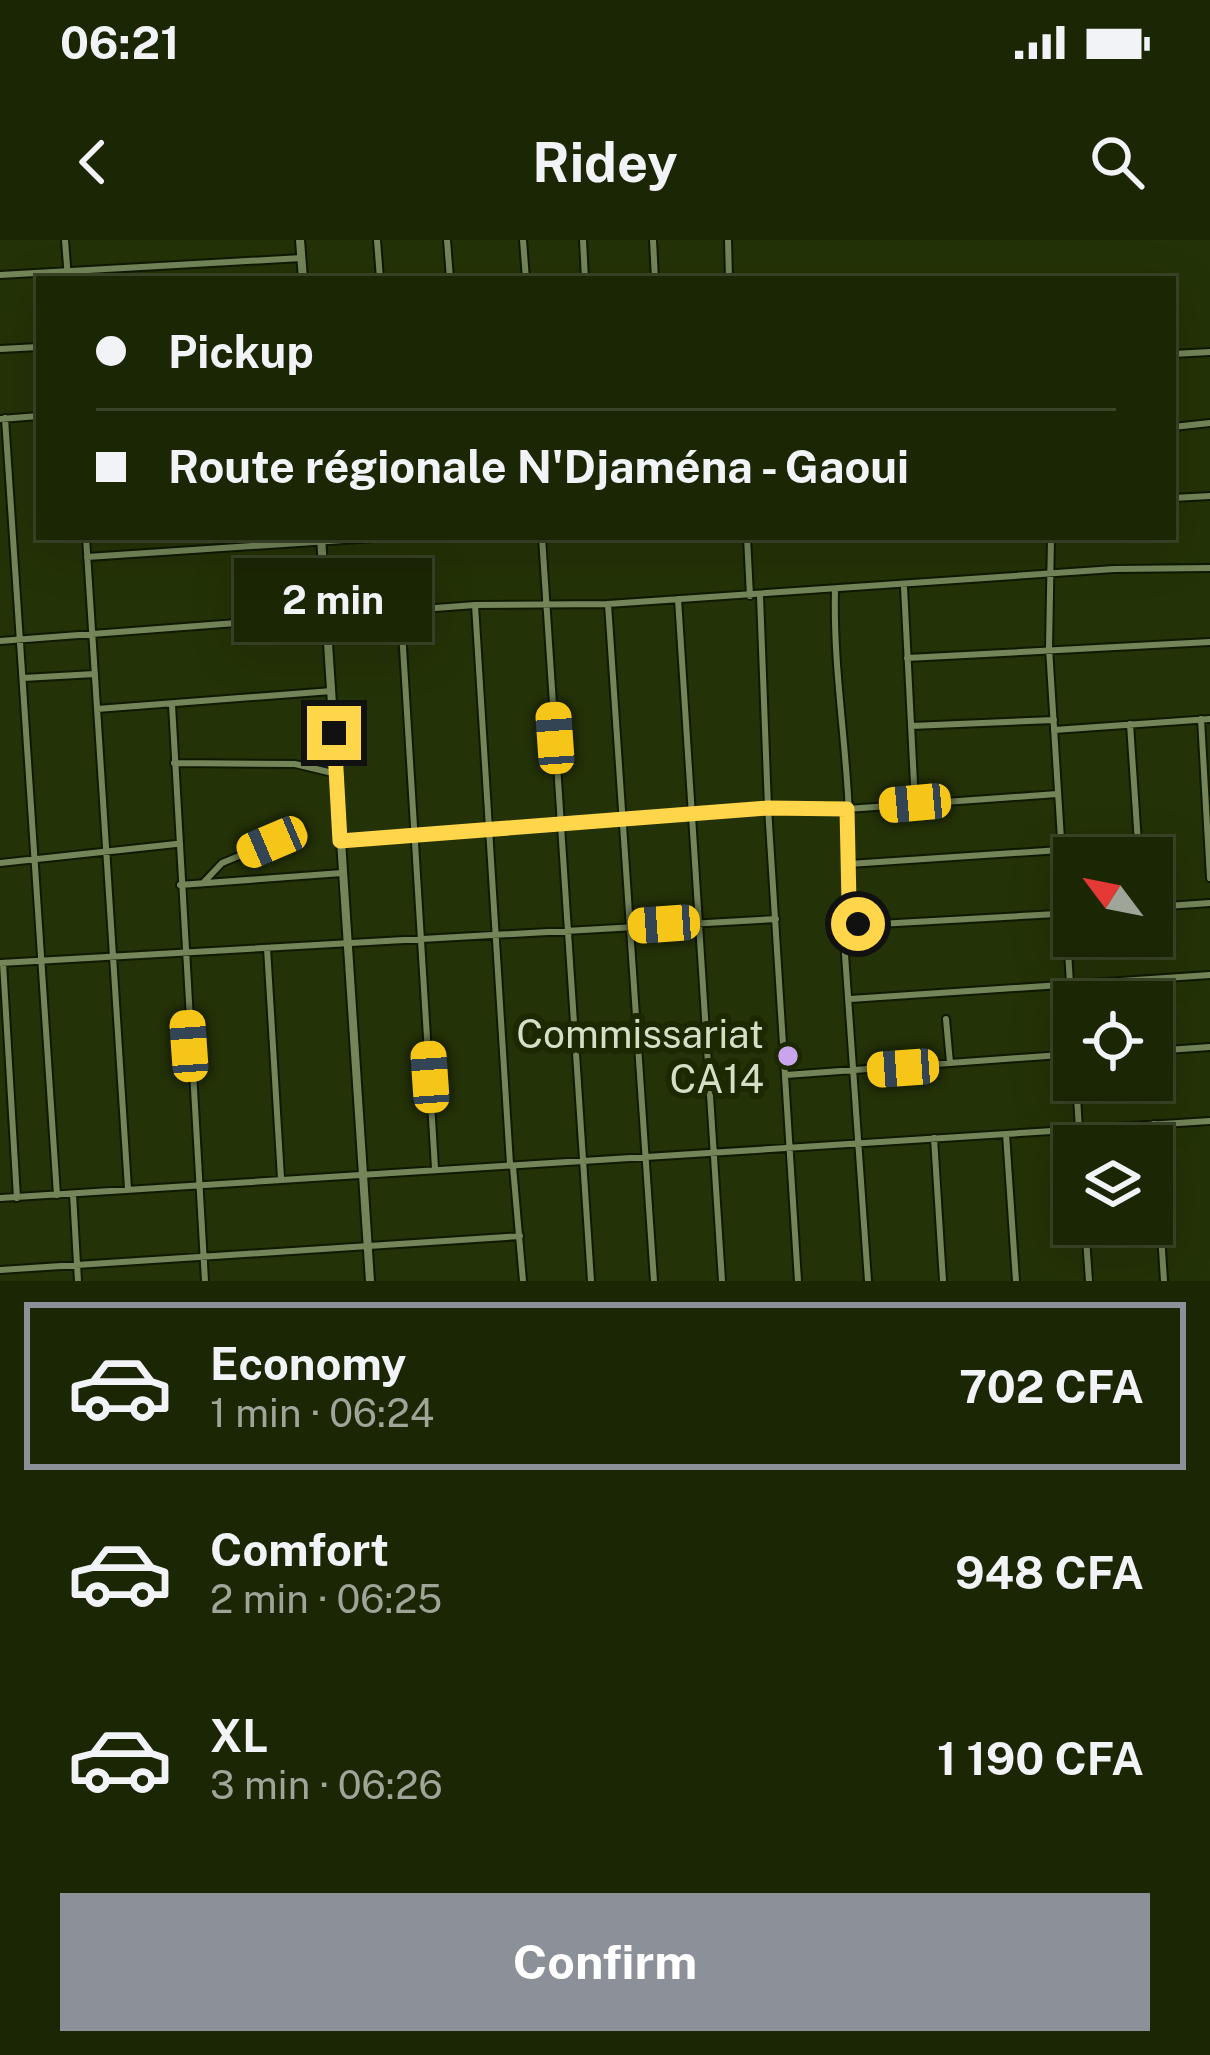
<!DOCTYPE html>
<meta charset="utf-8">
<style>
body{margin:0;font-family:"Public Sans",sans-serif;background:#242e0f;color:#f1f3f6;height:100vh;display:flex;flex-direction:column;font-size:45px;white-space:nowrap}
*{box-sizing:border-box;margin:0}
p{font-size:39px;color:#a0a59a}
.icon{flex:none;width:66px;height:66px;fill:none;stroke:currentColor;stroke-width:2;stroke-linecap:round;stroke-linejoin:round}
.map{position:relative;height:1041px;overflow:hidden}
.details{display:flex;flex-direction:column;background:#1b2605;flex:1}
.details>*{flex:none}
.banner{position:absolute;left:36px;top:36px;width:1140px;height:264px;border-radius:0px;box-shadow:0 12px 48px #0002,0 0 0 3px #394327;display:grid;align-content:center;height:264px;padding:0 60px;background:#1b2605}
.needle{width:78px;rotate:302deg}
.buttons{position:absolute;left:1053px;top:597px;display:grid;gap:24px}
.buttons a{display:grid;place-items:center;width:120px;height:120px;border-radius:0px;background:#1b2605;box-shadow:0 12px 48px #0002,0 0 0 3px #394327;font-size:60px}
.end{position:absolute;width:54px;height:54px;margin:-27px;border:15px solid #ffd54a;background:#111;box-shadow:0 0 0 6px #111}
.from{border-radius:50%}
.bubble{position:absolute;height:84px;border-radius:0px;background:#1b2605;box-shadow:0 12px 48px #0002,0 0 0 3px #394327;font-size:39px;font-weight:700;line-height:84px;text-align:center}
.car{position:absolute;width:36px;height:72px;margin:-36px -18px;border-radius:15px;box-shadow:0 0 9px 3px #0007;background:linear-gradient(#f5c518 24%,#345 0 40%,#f5c518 0 76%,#345 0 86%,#f5c518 0)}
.banner b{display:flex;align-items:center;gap:42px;height:114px;font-size:45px}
.banner b+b{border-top:3px solid #394327}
.banner i{width:30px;height:30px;background:#f1f3f6}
ul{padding:21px 0 0;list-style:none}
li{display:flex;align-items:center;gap:36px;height:168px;margin:0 24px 18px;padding:0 36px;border:6px solid transparent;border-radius:0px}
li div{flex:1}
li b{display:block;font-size:45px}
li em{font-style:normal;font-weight:700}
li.active{border-color:#8c9099}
li>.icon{width:108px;height:108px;stroke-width:1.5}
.cta{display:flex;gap:24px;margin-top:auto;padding:24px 60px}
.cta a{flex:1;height:138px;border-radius:0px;background:#8c9099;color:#fff;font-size:48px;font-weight:700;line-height:138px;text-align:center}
.status{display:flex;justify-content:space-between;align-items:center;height:84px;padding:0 60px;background:#1b2605;direction:ltr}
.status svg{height:33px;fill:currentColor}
header{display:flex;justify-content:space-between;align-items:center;height:156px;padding:0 60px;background:#1b2605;font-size:54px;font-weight:700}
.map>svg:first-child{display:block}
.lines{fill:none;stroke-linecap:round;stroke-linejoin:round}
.minor-casing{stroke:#0f1900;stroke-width:10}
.tertiary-casing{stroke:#0f1900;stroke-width:12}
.minor{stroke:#738559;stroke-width:6}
.tertiary{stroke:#738559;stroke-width:8}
.route{stroke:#ffd54a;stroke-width:15}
.poi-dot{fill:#c9a5ee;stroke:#1b2800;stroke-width:4.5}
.labels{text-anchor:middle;stroke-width:12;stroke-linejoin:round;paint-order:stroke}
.poi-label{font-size:39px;fill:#d5dfc7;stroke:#1b2800;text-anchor:end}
</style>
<div class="status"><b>06:21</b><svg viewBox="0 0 49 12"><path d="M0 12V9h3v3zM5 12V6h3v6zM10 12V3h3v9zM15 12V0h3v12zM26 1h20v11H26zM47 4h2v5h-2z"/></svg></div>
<header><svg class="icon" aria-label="back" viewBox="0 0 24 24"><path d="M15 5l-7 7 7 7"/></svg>Ridey<svg class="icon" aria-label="search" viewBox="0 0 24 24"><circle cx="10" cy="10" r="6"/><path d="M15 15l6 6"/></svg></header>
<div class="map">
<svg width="1210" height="1041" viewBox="0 0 1210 1041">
<rect width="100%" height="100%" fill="#243207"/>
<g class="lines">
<g class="minor-casing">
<path id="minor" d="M65,0L68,39
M377,0L380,39
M447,0L450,39
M523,0L526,39
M583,0L585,39
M653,0L655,39
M728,0L729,39
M0,35L302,18
M986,39H1027
M0,109L39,107
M1173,114L1210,112
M5,178L57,955
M0,179L39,176
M1173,187L1210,183
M1173,258L1210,256
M86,297L128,949
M542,297L591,1041
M747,297L750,356
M1051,297L1049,408L1074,807
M87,317L389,297
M904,347L915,563
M835,351C832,462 863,577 843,686L868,1041
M760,356L768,568L798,1041
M678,359L722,1041
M608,364L654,1041
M475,365L510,924
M401,375L435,928
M0,401L475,365L608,364L1114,329L1210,328
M907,418L1210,402
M23,438L95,434
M172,465L205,1041
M97,469L332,451
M1201,479L1210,638
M1130,484L1139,618
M911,486L1054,480
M1054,490L1210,479
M174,523L295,524L337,534
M340,601L768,568L847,569L1057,554
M0,623L176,604
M849,624L1060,610
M204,642L222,623L285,597
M180,645L342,633
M1152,667L1210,663
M843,686L1074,673
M267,708L281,938
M0,723L776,679
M3,723L17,958
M850,759L1210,735
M946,779L950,823
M1152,811L1210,807
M786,835L1074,814
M1076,840L1080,906
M1154,884L1164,1041
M1006,894L1016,1041
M934,898L943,1041
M513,927L523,1041
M73,954L78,1041
M0,958L1210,881
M1085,984L1089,1041
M0,1030L520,996"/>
</g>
<g class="tertiary-casing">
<path id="tertiary" d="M300,0L303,39
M321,297L370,1041"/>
</g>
<use href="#minor" class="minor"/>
<use href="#tertiary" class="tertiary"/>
</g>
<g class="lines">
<path class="route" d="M334,493L340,601L768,568L847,569L849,662L843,686L858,684"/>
</g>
<circle class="poi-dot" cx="788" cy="816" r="12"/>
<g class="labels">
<g class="poi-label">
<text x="764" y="808">Commissariat<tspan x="764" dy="45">CA14</tspan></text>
</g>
</g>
</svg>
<div class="buttons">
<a><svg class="needle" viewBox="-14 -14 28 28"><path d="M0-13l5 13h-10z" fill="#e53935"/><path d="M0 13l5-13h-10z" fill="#a0a59a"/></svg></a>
<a><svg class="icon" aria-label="locate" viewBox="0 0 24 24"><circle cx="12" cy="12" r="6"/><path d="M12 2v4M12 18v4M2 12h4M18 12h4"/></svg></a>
<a><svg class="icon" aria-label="layers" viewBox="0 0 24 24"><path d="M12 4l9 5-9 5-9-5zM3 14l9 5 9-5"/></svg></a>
</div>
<i class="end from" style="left:858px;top:684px"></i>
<i class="end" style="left:334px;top:493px"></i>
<div class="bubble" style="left:234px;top:318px;width:198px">2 min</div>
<i class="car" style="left:555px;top:498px;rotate:356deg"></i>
<i class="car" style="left:915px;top:563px;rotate:265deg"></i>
<i class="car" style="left:272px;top:602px;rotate:247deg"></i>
<i class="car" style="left:664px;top:684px;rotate:266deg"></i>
<i class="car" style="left:189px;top:806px;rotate:356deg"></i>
<i class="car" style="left:903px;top:828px;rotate:266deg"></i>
<i class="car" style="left:430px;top:837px;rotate:356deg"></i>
<div class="banner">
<b><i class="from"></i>Pickup</b>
<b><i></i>Route régionale N'Djaména - Gaoui</b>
</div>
</div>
<section class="details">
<ul>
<li class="active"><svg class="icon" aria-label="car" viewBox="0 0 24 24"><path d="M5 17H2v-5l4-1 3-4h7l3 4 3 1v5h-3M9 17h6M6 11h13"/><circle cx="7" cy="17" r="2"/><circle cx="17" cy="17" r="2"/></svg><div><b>Economy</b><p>1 min · 06:24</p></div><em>702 CFA</em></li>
<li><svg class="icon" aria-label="car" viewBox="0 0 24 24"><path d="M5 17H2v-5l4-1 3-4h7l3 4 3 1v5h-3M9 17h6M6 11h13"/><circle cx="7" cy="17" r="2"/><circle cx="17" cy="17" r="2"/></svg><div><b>Comfort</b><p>2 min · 06:25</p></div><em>948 CFA</em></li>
<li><svg class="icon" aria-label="car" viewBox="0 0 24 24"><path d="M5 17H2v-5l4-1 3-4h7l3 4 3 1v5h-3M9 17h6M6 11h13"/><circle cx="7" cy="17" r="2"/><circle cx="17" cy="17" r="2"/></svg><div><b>XL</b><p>3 min · 06:26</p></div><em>1 190 CFA</em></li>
</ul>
<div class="cta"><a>Confirm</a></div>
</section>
